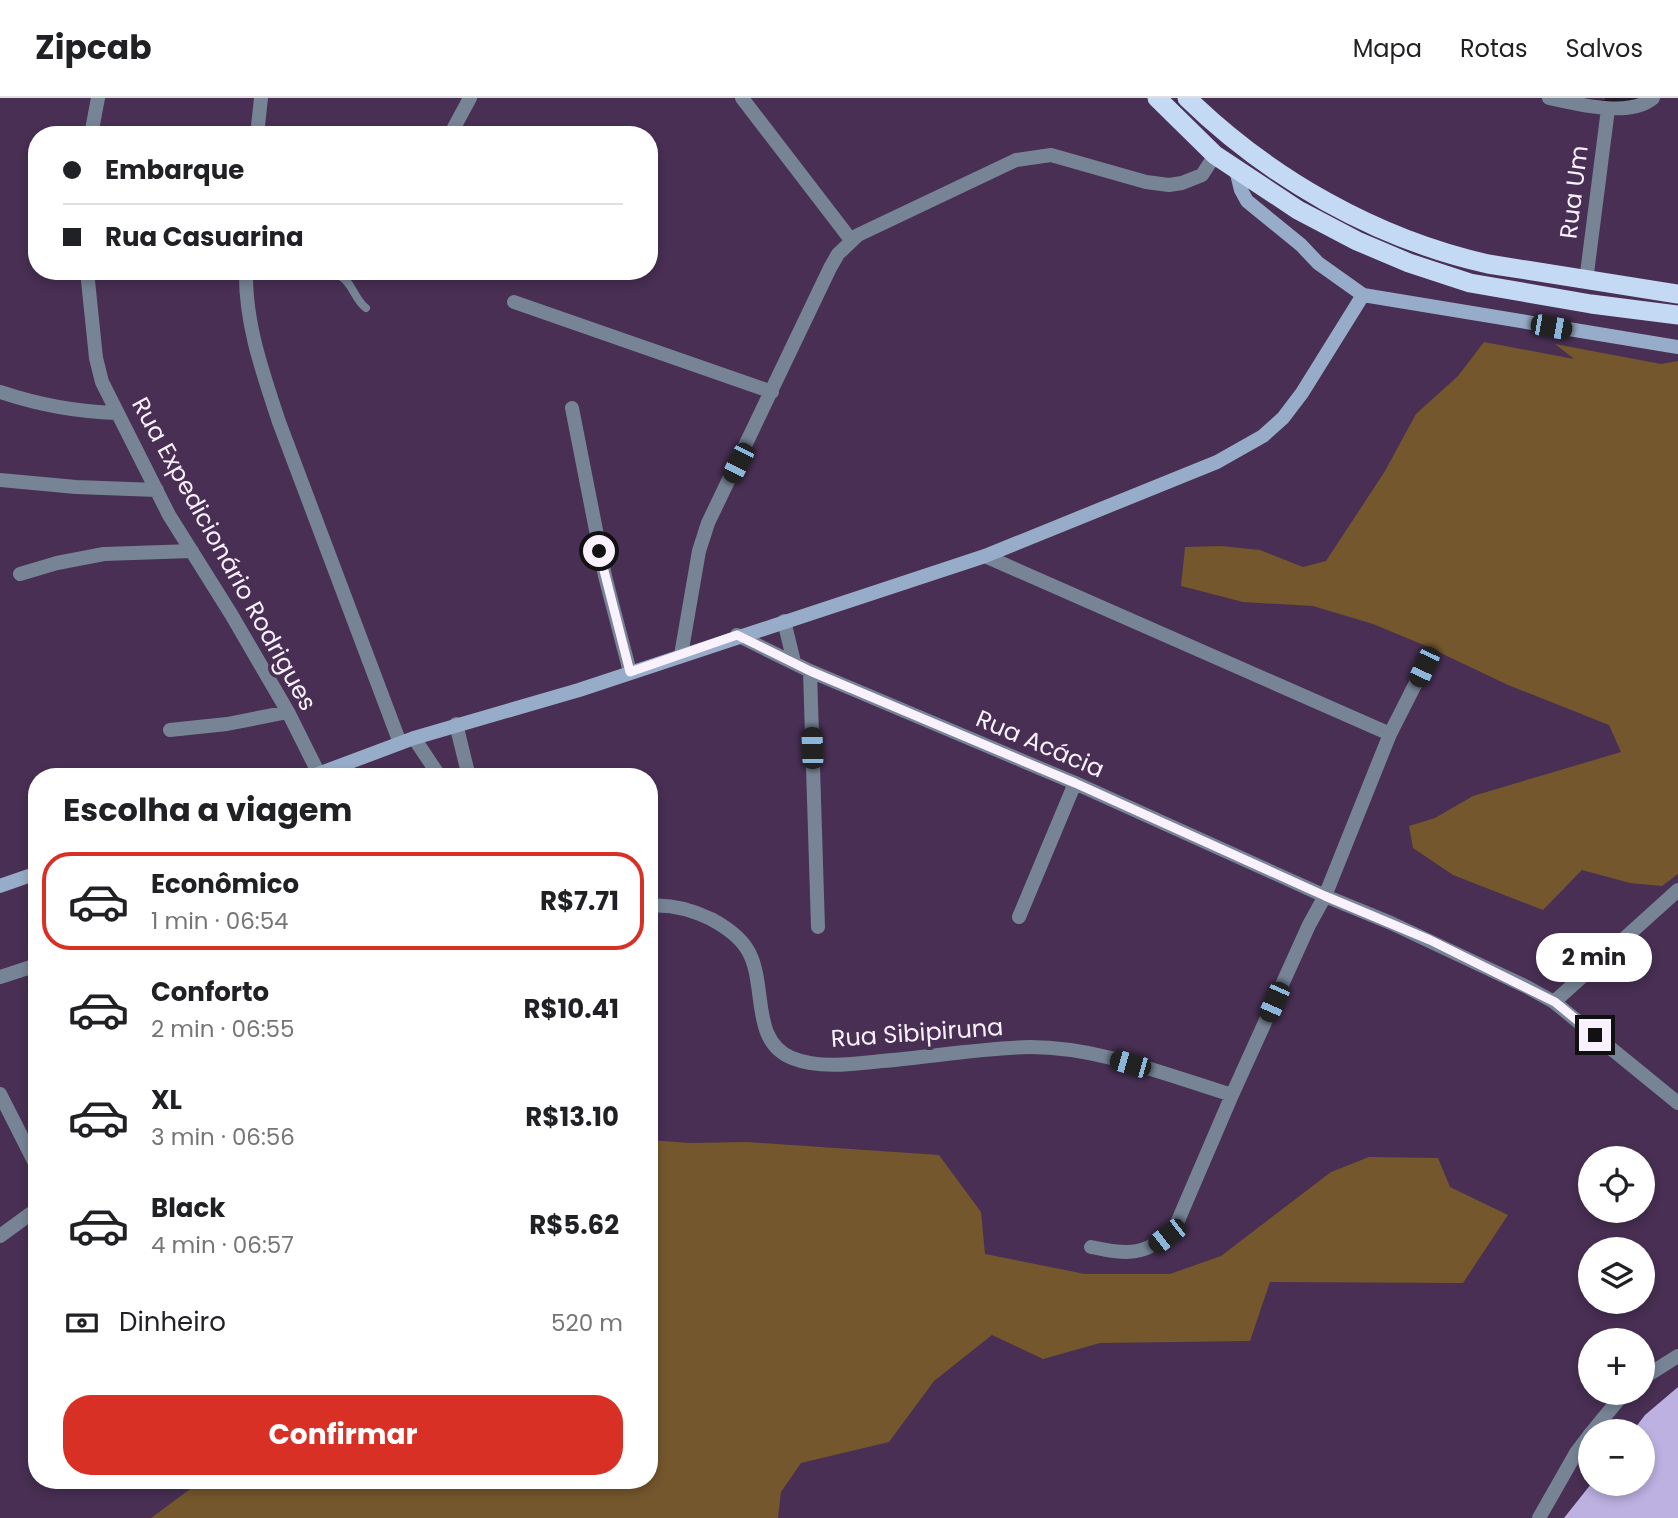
<!DOCTYPE html>
<html lang="pt">
<meta charset="utf-8">
<style>
body{margin:0;font-family:Poppins,sans-serif;background:#f2f2f2;color:#202124;height:100vh;display:flex;flex-direction:column;font-size:26px;white-space:nowrap}
*{box-sizing:border-box;margin:0}
p{font-size:23px;color:#757577}
.icon{flex:none;width:38px;height:38px;fill:none;stroke:currentColor;stroke-width:2;stroke-linecap:round;stroke-linejoin:round}
.map{position:relative;flex:1;overflow:hidden}
.panel{position:absolute;left:28px;top:670px;width:630px;height:721px;display:flex;flex-direction:column;background:#fff;border-radius:28px;box-shadow:0 4px 10px #0003}
.panel>*{flex:none}
.guide{position:absolute;left:28px;top:28px;width:630px;height:154px;border-radius:28px;box-shadow:0 4px 10px #0003;display:grid;align-content:center;height:154px;padding:0 35px;background:#fff}
.controls{position:absolute;left:1578px;top:1048px;display:grid;gap:14px}
.controls a{display:grid;place-items:center;width:77px;height:77px;border-radius:50%;background:#fff;box-shadow:0 4px 10px #0003;font-size:35px}
.end{position:absolute;width:32px;height:32px;margin:-16px;border:9px solid #faf1fe;background:#111;box-shadow:0 0 0 4px #111}
.from{border-radius:50%}
.bubble{position:absolute;height:49px;border-radius:24px;background:#fff;box-shadow:0 4px 10px #0003;font-size:23px;font-weight:700;line-height:49px;text-align:center}
.car{position:absolute;width:21px;height:42px;margin:-21px -10px;border-radius:9px;box-shadow:0 0 5px 2px #0007;background:linear-gradient(#222 24%,#8ab4d8 0 40%,#222 0 76%,#8ab4d8 0 86%,#222 0)}
.guide b{display:flex;align-items:center;gap:24px;height:66px;font-size:26px}
.guide b+b{border-top:2px solid #e0e0e0}
.guide i{width:18px;height:18px;background:#202124}
ul{padding:0;list-style:none}
li{display:flex;align-items:center;gap:21px;height:98px;margin:0 14px 10px;padding:0 21px;border:4px solid transparent;border-radius:28px}
li div{flex:1}
li b{display:block;font-size:26px}
li em{font-style:normal;font-weight:700}
li.current{border-color:#d93025}
li>.icon{width:63px;height:63px;stroke-width:1.5}
h2{padding:0 35px;font-size:32px;line-height:84px}
.pay{display:flex;align-items:center;gap:18px;height:77px;padding:0 35px;font-size:26px}
.pay p{margin-inline-start:auto}
.cta{display:flex;gap:14px;margin-top:auto;padding:14px 35px}
.cta a{flex:1;height:80px;border-radius:28px;background:#d93025;color:#fff;font-size:28px;font-weight:700;line-height:80px;text-align:center}
header{display:flex;align-items:center;gap:42px;box-sizing:border-box;height:98px;padding:0 35px;background:#fff;border-bottom:2px solid #e0e0e0}
header strong{font-size:33px}
nav{display:flex;gap:38px;margin-inline-start:auto;font-size:24px}
.map>svg:first-child{display:block}
.green{fill:#74572d}
.shadow{fill:#0007}
.building{fill:#bcb1e1}
.lines{fill:none;stroke-linecap:round;stroke-linejoin:round}
.service{stroke:#768495;stroke-width:8}
.minor{stroke:#768495;stroke-width:14}
.secondary{stroke:#97acc8;stroke-width:14}
.trunk{stroke:#c4d9f3;stroke-width:19}
.route{stroke:#faf1fe;stroke-width:9}
.labels{text-anchor:middle;stroke-width:7;stroke-linejoin:round;paint-order:stroke}
.street-label{font-size:24px;fill:#faf1fe;stroke:#482f53}
</style>
<header>
<strong>Zipcab</strong>
<nav><a>Mapa</a><a>Rotas</a><a>Salvos</a></nav>
</header>
<div class="map">
<svg width="1678" height="1420" viewBox="0 0 1678 1420">
<rect width="100%" height="100%" fill="#482f53"/>
<path class="green" d="M1484,244L1574,261L1555,246L1661,266L1678,263V776L1662,788L1630,785L1582,772L1543,812L1453,777L1413,750L1409,728L1435,720L1473,698L1621,654L1609,627L1508,587L1426,548L1373,526L1313,508L1243,504L1181,488L1185,449L1221,448L1260,452L1303,469L1326,463L1385,373L1416,316L1458,278Z
M649,1042L690,1045L746,1044L939,1057L981,1114L985,1156L1085,1176H1170L1221,1158L1331,1074L1369,1059L1438,1060L1450,1089L1508,1117L1463,1185L1270,1184L1250,1243L1100,1245L1043,1261L992,1237L934,1283L889,1344L801,1365L781,1394L778,1420H151L201,1383L649,1382Z"/>
<path class="shadow" d="M1581,0L1605,2V0H1650L1637,5H1604Z"/>
<path class="building" d="M1678,1289V1420H1564L1591,1386H1643V1334H1632L1645,1317Z"/>
<g class="lines">
<path class="service" d="M268,173L340,178C353,185 354,201 366,210"/>
<path class="minor" d="M742,0L851,142
M1549,0C1577,6 1629,20 1653,0
M91,37L98,0
M257,37L261,0
M450,37L470,0
M87,173L96,260L102,284L169,417L231,516L288,614L319,676
M246,173C245,226 263,275 279,324L400,645
M1586,183L1608,11
M514,204L772,294
M0,294C39,307 76,314 116,315
M572,310L605,478L630,574
M0,382L76,389L157,392
M985,458L1390,636
M20,476L57,465L104,456L192,453
M784,523L794,564
M737,537L810,573L1075,685L1325,798L1391,825L1527,889L1554,904L1678,1005
M681,557L699,453L708,425L830,170L838,156L858,137L1016,62L1051,57L1146,84L1169,87L1182,85L1202,77L1215,57
M810,573L818,829
M456,626L469,679
M170,632L227,626L288,614
M414,640L436,673L438,679
M649,808C670,806 692,812 711,821C724,828 739,838 747,851C768,884 749,943 792,960C819,971 854,966 882,963C931,959 981,950 1030,949C1099,949 1167,977 1232,997
M1019,819L1075,685
M0,879L37,867
M1554,904L1678,792
M0,996L37,1069
M0,1138L37,1111
M1091,1149C1129,1157 1150,1159 1177,1125L1232,997L1309,827L1325,798L1390,636L1424,569
M1643,1280L1678,1258
M1592,1334L1624,1295
M1539,1420L1576,1355L1591,1335"/>
<path class="secondary" d="M1236,72L1241,92L1247,103L1301,147L1318,165L1363,197L1678,249
M310,679L414,640L579,592L985,458L1217,364L1263,338L1283,320L1302,295L1363,197
M0,788L37,775"/>
<path class="trunk" d="M1157,0L1215,57L1298,112L1357,143L1409,165L1470,185L1591,206L1678,217
M1187,0C1269,80 1376,141 1488,166L1678,196"/>
</g>
<g class="lines">
<path class="route" d="M599,453L630,574L737,537L810,573L1075,685L1325,798L1430,842L1555,904L1595,937"/>
</g>
<g class="labels">
<g class="street-label">
<text transform="translate(1574 94) rotate(-83)" y="8">Rua Um</text>
<text transform="translate(224 456) rotate(61)" y="8">Rua Expedicionário Rodrigues</text>
<text transform="translate(1040 646) rotate(23)" y="8">Rua Acácia</text>
<text transform="translate(917 935) rotate(-4)" y="8">Rua Sibipiruna</text>
</g>
</g>
</svg>
<div class="controls">
<a><svg class="icon" aria-label="locate" viewBox="0 0 24 24"><circle cx="12" cy="12" r="6"/><path d="M12 2v4M12 18v4M2 12h4M18 12h4"/></svg></a>
<a><svg class="icon" aria-label="layers" viewBox="0 0 24 24"><path d="M12 4l9 5-9 5-9-5zM3 14l9 5 9-5"/></svg></a>
<a>+</a>
<a>−</a>
</div>
<i class="end from" style="left:599px;top:453px"></i>
<i class="end" style="left:1595px;top:937px"></i>
<div class="bubble" style="left:1536px;top:835px;width:116px">2 min</div>
<i class="car" style="left:1551px;top:229px;rotate:100deg"></i>
<i class="car" style="left:738px;top:365px;rotate:207deg"></i>
<i class="car" style="left:1424px;top:569px;rotate:205deg"></i>
<i class="car" style="left:812px;top:650px;rotate:358deg"></i>
<i class="car" style="left:1274px;top:904px;rotate:204deg"></i>
<i class="car" style="left:1130px;top:966px;rotate:286deg"></i>
<i class="car" style="left:1167px;top:1138px;rotate:232deg"></i>
<div class="guide">
<b><i class="from"></i>Embarque</b>
<b><i></i>Rua Casuarina</b>
</div>
<section class="panel">
<h2>Escolha a viagem</h2>
<ul>
<li class="current"><svg class="icon" aria-label="car" viewBox="0 0 24 24"><path d="M5 17H2v-5l4-1 3-4h7l3 4 3 1v5h-3M9 17h6M6 11h13"/><circle cx="7" cy="17" r="2"/><circle cx="17" cy="17" r="2"/></svg><div><b>Econômico</b><p>1 min · 06:54</p></div><em>R$7.71</em></li>
<li><svg class="icon" aria-label="car" viewBox="0 0 24 24"><path d="M5 17H2v-5l4-1 3-4h7l3 4 3 1v5h-3M9 17h6M6 11h13"/><circle cx="7" cy="17" r="2"/><circle cx="17" cy="17" r="2"/></svg><div><b>Conforto</b><p>2 min · 06:55</p></div><em>R$10.41</em></li>
<li><svg class="icon" aria-label="car" viewBox="0 0 24 24"><path d="M5 17H2v-5l4-1 3-4h7l3 4 3 1v5h-3M9 17h6M6 11h13"/><circle cx="7" cy="17" r="2"/><circle cx="17" cy="17" r="2"/></svg><div><b>XL</b><p>3 min · 06:56</p></div><em>R$13.10</em></li>
<li><svg class="icon" aria-label="car" viewBox="0 0 24 24"><path d="M5 17H2v-5l4-1 3-4h7l3 4 3 1v5h-3M9 17h6M6 11h13"/><circle cx="7" cy="17" r="2"/><circle cx="17" cy="17" r="2"/></svg><div><b>Black</b><p>4 min · 06:57</p></div><em>R$5.62</em></li>
</ul>
<div class="pay"><svg class="icon" aria-label="cash" viewBox="0 0 24 24"><path d="M3 7h18v10H3z"/><circle cx="12" cy="12" r="2"/></svg>Dinheiro<p>520 m</p></div>
<div class="cta"><a>Confirmar</a></div>
</section>
</div>
